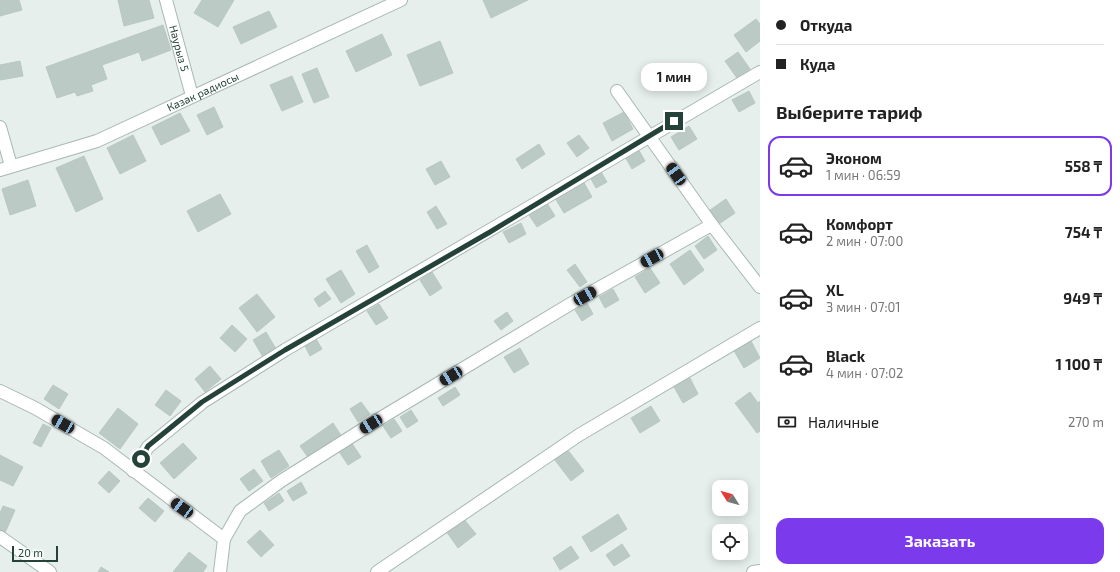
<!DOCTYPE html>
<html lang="ru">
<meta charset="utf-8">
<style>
body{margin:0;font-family:"Exo 2",sans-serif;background:#f6f6f6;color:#222;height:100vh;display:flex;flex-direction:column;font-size:15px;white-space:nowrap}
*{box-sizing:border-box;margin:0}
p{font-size:13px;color:#767676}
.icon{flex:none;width:22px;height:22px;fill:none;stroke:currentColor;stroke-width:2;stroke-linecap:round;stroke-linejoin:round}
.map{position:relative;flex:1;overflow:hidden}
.sheet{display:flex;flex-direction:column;background:#fff;width:360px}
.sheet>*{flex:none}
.guide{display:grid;align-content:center;height:88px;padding:0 16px;background:#fff}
.needle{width:26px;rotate:307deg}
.fabs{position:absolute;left:712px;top:480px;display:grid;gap:8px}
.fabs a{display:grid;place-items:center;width:36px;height:36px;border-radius:8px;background:#fff;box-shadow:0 2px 10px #0003;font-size:20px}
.scale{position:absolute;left:12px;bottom:10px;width:46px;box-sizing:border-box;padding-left:4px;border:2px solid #24423a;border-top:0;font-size:11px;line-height:14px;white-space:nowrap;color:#24423a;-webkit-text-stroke:3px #f7fbf9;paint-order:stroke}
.end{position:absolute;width:18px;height:18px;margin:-9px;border:5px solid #24423a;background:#fff;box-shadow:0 0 0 2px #fff}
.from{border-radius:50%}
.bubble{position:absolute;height:28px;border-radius:12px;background:#fff;box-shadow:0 2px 10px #0003;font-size:13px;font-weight:700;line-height:28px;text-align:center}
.car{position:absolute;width:12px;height:24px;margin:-12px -6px;border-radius:5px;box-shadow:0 0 3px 1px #0007;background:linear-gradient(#222 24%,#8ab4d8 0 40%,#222 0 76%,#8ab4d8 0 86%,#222 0)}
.guide b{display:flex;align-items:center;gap:14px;height:38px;font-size:15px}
.guide b+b{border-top:1px solid #e0e0e0}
.guide i{width:10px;height:10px;background:#222}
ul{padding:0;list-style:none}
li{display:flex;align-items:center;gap:12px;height:60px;margin:0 8px 6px;padding:0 8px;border:2px solid transparent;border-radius:12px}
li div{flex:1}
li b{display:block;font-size:15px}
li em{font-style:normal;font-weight:700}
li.on{border-color:#7c3aed}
li>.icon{width:36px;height:36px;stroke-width:1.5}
h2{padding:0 16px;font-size:18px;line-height:48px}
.pay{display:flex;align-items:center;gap:10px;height:44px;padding:0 16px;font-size:15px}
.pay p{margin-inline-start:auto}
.action{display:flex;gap:8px;margin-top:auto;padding:8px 16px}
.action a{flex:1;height:46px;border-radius:12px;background:#7c3aed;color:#fff;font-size:16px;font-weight:700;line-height:46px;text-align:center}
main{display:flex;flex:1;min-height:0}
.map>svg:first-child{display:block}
.building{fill:#bbcac4;stroke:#b8c9c2}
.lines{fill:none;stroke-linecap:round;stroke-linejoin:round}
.minor-casing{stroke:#a8b8b2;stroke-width:14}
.minor{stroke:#fff;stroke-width:12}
.route{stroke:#24423a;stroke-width:5}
.labels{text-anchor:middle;stroke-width:4;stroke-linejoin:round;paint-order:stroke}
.street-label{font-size:11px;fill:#24423a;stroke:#f7fbf9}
</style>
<main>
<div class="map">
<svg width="760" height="572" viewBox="0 0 760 572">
<rect width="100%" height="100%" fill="#e6efeb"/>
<path class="building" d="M0,0H19L22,10L0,16Z
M118,0H149L154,18L124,26Z
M202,0H234L218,27L194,13Z
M483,0H528L491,18Z
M269,11L277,27L241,44L233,27Z
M756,19L760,24V41L746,52L734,35Z
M163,25L171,50L142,61L139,52L102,65L107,79L91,85L93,91L77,96L75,92L57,98L46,67Z
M382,34L392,55L356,72L346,51Z
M440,41L453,73L420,86L407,55Z
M738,52L750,69L737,78L725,61Z
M20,61L23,76L0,80V65Z
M317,68L329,97L314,103L302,74Z
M292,76L303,102L282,111L270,85Z
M749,91L755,103L739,112L732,100Z
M214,107L223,127L207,135L197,115Z
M624,112L633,129L612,141L603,123Z
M180,113L190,131L161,145L152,127Z
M689,126L697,139L679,150L671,137Z
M133,135L146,161L120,174L107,148Z
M579,135L589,148L577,157L567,143Z
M539,144L545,154L522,169L516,159Z
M637,147L645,161L632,169L624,155Z
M84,156L103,199L76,212L56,168Z
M441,161L450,177L435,185L426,169Z
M601,172L607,182L596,188L591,179Z
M28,180L36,206L10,215L2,189Z
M583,181L592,197L564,213L555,198Z
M220,194L231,214L198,232L187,211Z
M726,199L735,213L719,224L710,210Z
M545,200L555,216L537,227L527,212Z
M436,206L447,224L437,229L427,212Z
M521,223L526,234L509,243L503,232Z
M708,236L717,250L704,259L695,246Z
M367,245L379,267L369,273L356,251Z
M690,250L704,270L684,285L670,264Z
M575,264L587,282L580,287L567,270Z
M650,268L660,283L645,293L635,277Z
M341,270L355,294L341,303L326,279Z
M432,272L442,288L430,296L420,280Z
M613,289L619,300L605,308L599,297Z
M325,291L331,299L319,307L314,299Z
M257,294L275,317L257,332L239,308Z
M587,303L593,314L582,321L575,310Z
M379,304L388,318L376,325L367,311Z
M507,312L513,321L501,330L494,321Z
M232,325L247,339L235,352L220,338Z
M266,332L276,349L263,357L253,340Z
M315,337L322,349L310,356L304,344Z
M750,339L760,358L744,368L733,349Z
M520,348L529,364L514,373L504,357Z
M210,366L221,379L205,392L195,379Z
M690,378L698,394L683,403L674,387Z
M53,385L68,394L59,409L44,399Z
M455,387L460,395L443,406L438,398Z
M166,390L181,401L170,416L155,405Z
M750,392L758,403L760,401V431L757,433L735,403Z
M361,402L370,414L358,422L350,409Z
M651,406L660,421L640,433L631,418Z
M118,408L138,424L120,449L99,433Z
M411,410L418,421L407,428L400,417Z
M394,419L402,431L391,438L383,426Z
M333,423L342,437L310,460L300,446Z
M43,424L51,428L41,447L33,443Z
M351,442L361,457L348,465L338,450Z
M183,443L197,458L174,479L160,463Z
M567,449L584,471L571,481L554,459Z
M279,450L289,466L271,478L261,461Z
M0,455L23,467L13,486L0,480Z
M254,469L263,481L249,491L240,479Z
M109,471L120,481L109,493L98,483Z
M301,482L307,493L293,501L287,491Z
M279,493L284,501L269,511L264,503Z
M148,498L164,511L155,522L139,508Z
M3,506L15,510L5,533L0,531V513Z
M618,514L627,529L591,552L582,537Z
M463,518L476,534L458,548L446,531Z
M260,530L274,545L261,557L247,542Z
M622,544L630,556L614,566L606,555Z
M571,546L579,558L560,570L553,558Z
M189,552L207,566L203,572H173Z
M101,567L109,572H98Z"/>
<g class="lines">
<g class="minor-casing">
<g id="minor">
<path id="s1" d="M166,0L192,96"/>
<path d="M617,91L712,225"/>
<path d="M0,127L11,166"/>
<path id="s2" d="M0,170L97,141L401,0"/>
<path d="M0,391L35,408L104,448L224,539L220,572"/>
<path d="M133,471L148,447L203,402L285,350L760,72"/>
<path d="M0,537L50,572"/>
<path d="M224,539L240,511L281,481L384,416L572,303L706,228L712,225L760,287"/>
<path d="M377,572L579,435L760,328"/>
<path d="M753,572L760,571"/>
</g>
</g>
<use href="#minor" class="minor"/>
</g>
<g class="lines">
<path class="route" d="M141,459L148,446L202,402L285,350L490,232L674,121"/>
</g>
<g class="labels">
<g class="street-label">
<text dy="4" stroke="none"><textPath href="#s1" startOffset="50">Наурыз 5</textPath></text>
<text dy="4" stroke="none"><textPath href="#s2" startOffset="218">Казак радиосы</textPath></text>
</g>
</g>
</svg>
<div class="fabs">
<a><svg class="needle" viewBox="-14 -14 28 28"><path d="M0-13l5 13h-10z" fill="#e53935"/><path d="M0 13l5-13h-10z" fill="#767676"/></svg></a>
<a><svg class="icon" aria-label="locate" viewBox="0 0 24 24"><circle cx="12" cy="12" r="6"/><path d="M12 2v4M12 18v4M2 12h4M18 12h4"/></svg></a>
</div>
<div class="scale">20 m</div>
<i class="end from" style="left:141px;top:459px"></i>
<i class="end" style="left:674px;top:121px"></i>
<div class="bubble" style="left:641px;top:63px;width:66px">1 мин</div>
<i class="car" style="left:676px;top:174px;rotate:325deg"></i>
<i class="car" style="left:652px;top:258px;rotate:241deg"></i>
<i class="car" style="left:585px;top:296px;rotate:60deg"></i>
<i class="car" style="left:451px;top:376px;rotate:239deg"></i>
<i class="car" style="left:63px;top:424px;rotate:300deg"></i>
<i class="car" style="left:371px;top:424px;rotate:238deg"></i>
<i class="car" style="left:182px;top:508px;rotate:306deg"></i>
</div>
<section class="sheet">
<div class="guide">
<b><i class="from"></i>Откуда</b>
<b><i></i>Куда</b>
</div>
<h2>Выберите тариф</h2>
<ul>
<li class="on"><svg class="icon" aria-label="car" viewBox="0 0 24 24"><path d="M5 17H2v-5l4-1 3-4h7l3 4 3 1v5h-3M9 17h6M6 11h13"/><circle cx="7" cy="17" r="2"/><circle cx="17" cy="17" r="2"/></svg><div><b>Эконом</b><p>1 мин · 06:59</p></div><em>558 ₸</em></li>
<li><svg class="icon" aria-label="car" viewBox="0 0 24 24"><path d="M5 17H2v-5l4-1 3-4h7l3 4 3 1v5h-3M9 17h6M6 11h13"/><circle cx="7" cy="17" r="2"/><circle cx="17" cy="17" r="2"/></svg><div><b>Комфорт</b><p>2 мин · 07:00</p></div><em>754 ₸</em></li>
<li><svg class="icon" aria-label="car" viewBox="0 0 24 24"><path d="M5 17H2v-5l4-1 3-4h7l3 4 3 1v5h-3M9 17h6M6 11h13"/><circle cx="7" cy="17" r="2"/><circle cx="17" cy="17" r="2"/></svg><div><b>XL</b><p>3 мин · 07:01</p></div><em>949 ₸</em></li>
<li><svg class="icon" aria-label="car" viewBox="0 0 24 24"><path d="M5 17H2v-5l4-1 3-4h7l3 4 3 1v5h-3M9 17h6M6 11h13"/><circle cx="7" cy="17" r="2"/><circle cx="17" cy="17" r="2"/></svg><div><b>Black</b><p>4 мин · 07:02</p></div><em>1 100 ₸</em></li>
</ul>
<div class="pay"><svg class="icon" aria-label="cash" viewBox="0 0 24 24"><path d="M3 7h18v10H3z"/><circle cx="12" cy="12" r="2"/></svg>Наличные<p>270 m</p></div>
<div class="action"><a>Заказать</a></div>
</section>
</main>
